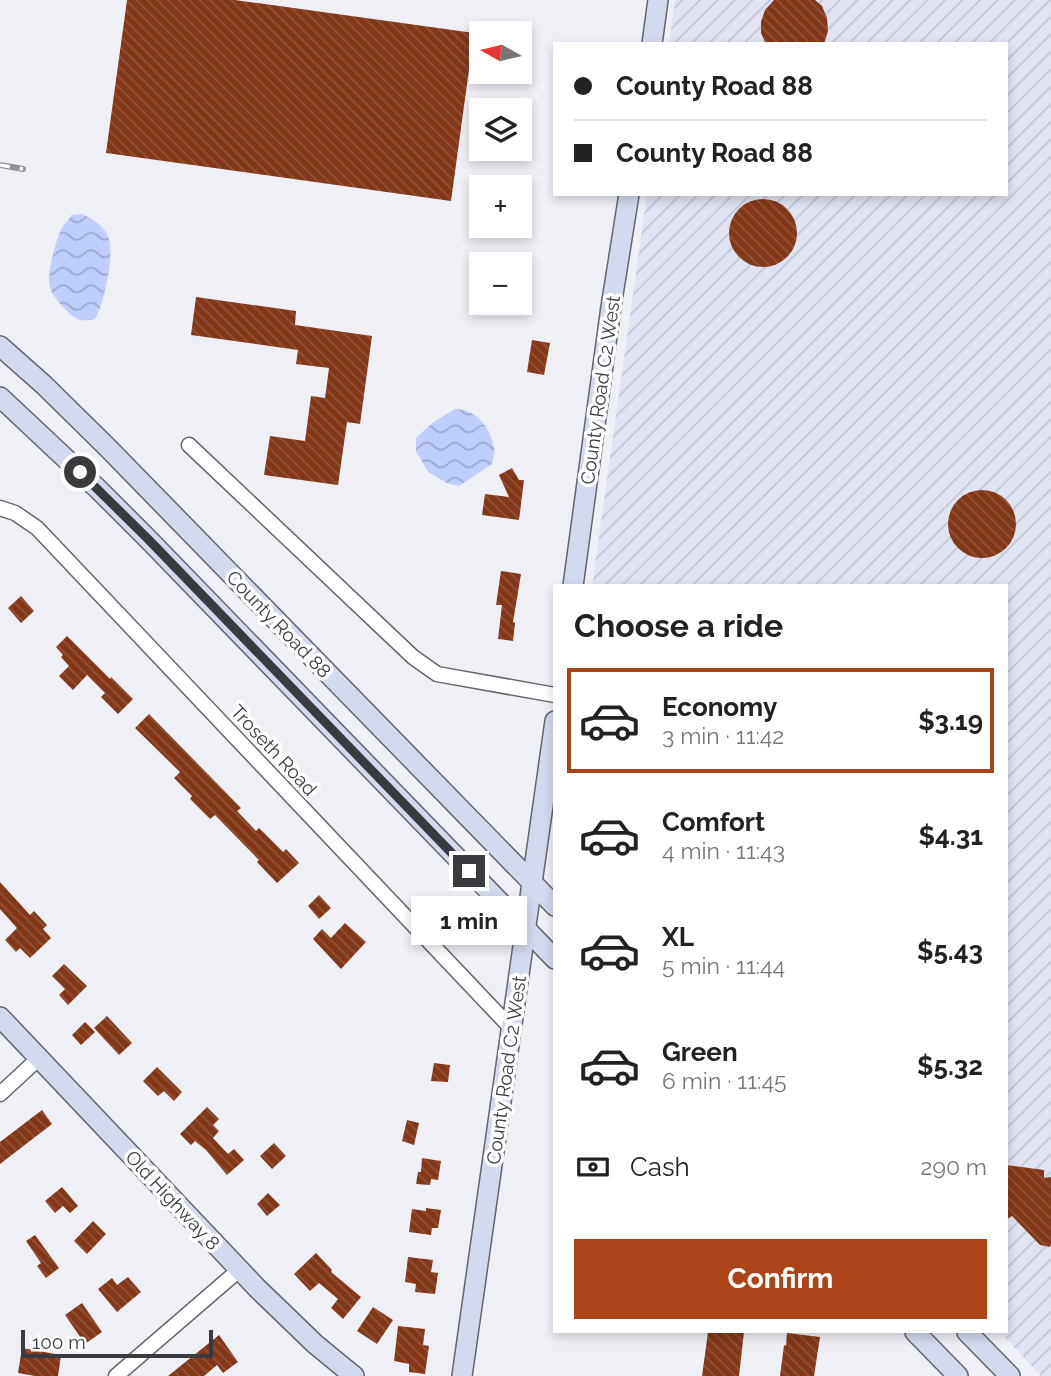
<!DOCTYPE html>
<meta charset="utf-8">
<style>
body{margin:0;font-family:Raleway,sans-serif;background:#f6f6f6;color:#222;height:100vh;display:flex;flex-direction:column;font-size:26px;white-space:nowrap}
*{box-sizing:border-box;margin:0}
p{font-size:23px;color:#767676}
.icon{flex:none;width:38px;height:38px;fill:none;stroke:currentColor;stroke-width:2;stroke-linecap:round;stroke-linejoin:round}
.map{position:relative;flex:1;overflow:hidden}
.sheet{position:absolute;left:553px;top:584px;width:455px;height:749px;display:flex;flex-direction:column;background:#fff;border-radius:0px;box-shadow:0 4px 10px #0003}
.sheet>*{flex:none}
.hud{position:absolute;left:553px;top:42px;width:455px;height:154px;border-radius:0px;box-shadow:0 4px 10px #0003;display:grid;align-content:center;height:154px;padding:0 21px;background:#fff}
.needle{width:46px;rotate:278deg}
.controls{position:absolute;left:469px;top:21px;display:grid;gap:14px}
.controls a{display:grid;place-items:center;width:63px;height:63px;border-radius:0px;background:#fff;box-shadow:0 4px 10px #0003;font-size:35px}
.scale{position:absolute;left:21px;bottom:18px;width:192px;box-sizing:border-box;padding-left:7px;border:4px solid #3a3b3e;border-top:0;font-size:19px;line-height:24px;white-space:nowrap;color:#3a3b3e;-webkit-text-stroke:5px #fff;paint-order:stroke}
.end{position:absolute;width:32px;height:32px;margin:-16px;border:9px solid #3a3b3e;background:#fff;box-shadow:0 0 0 4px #fff}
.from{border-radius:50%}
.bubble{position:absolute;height:49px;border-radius:0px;background:#fff;box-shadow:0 4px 10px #0003;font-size:23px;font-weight:700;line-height:49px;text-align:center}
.hud b{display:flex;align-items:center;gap:24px;height:66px;font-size:26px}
.hud b+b{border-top:2px solid #e0e0e0}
.hud i{width:18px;height:18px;background:#222}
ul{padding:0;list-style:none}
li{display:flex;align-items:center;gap:21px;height:105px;margin:0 14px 10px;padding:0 7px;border:4px solid transparent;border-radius:0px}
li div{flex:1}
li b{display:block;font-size:26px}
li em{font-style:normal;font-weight:700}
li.on{border-color:#ab4519}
li>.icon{width:63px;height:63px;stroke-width:1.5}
h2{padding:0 21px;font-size:32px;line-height:84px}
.pay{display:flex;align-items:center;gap:18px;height:77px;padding:0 21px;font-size:26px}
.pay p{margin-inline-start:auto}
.cta{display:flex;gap:14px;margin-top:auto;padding:14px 21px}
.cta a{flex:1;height:80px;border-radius:0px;background:#ab4519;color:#fff;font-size:28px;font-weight:700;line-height:80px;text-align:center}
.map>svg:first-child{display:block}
.industrial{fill:url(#industrial-furrows)}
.water{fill:url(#water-waves)}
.building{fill:url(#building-back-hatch)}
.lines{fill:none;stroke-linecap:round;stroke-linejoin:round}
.street-casing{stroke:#64666c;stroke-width:17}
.secondary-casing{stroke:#64666c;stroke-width:22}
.street{stroke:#fff;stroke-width:14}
.secondary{stroke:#d4daee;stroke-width:19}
.rail-casing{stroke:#909196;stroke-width:6}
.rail{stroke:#fff;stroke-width:3.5;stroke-dasharray:10;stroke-linecap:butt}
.route{stroke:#3a3b3e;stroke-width:9}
.labels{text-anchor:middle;stroke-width:7;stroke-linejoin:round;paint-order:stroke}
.street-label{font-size:19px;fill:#3a3b3e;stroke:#fff}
</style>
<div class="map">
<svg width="1051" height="1376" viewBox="0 0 1051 1376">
<defs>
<pattern id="industrial-furrows" width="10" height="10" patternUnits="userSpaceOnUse" patternTransform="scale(1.75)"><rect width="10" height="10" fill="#e0e4f2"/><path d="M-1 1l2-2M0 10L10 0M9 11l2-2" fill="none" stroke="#c1c4d1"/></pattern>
<pattern id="water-waves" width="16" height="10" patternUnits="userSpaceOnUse" patternTransform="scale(1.75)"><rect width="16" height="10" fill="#bfcefd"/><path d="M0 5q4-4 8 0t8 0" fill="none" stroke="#9ca8ce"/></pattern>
<pattern id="building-back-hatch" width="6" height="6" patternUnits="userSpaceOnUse" patternTransform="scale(1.75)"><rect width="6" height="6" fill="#833717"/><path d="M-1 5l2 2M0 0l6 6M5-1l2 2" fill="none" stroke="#90533a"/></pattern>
</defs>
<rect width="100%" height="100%" fill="#eef0f6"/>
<path class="industrial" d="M675,0H1051V1376H1041L1000,1332H1006V586H592L647,194H1006V44H669Z"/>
<path class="water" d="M82,214C93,219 105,226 109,239C114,257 104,304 95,319C81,322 76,320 66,310C60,304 52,295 50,287C46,276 56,239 62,228C64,224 69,219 72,215Z
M455,409C476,409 490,427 494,447C495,453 493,459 492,464L459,486L447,483L428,472L416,451V438L432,423Z"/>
<path class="building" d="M127,0H235L474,33L451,201L106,153Z
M774,0H815L822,6L827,18L828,31L824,44H766L761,33V22L765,10Z
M729 233a34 34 0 1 1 68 0a34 34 0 1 1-68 0Z
M196,297L296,311L295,325L372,336L360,424L347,422L338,485L264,475L270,436L305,441L311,396L325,398L329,368L296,364L298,350L191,335Z
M532,340L550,343L544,375L527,372Z
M512,468L519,480H524L519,520L482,515L485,494L509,497L499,475Z
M948 524a34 34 0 1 1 68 0a34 34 0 1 1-68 0Z
M501,571L521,574L513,622L515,623L513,641L498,639L502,605H496Z
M21,596L34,611L21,623L8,608Z
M67,636L110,679L111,677L133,699L118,714L101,697L105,693L87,675L73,690L59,676L69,666L61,657L63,655L56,647Z
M149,714L241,808L237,811L256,831L259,828L283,852L286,849L299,863L277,883L257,862L259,860L215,815L210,819L190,799L192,796L174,778L180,772L135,728Z
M0,882L30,915L34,911L47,925L43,929L51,938L30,958L20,948L16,952L5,940L17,928L0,909Z
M319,895L331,908L319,919L308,906Z
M345,923L366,942L341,969L313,939L322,929L331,938Z
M64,964L87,986L68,1005L59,995L65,989L52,976Z
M107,1016L132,1043L119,1055L94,1028Z
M85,1022L95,1032L81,1045L72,1035Z
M434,1063L450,1065L448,1082L431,1081Z
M157,1067L182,1092L174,1101L164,1091L158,1096L143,1081Z
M207,1107L219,1119L213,1125L219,1131L213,1138L228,1154L234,1149L244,1160L227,1175L206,1150L195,1141L191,1145L180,1134Z
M42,1110L52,1124L0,1164V1142Z
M407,1120L419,1123L414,1145L402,1141Z
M274,1143L286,1156L272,1169L260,1156Z
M422,1158L441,1161L438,1180L431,1179L430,1185L416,1184L418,1172H421Z
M1006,1165L1044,1170V1178L1051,1177V1244L1050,1247L1040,1245L1012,1216L1006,1220Z
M62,1187L78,1206L70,1213L63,1206L55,1213L45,1201Z
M268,1193L280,1205L267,1216L257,1204Z
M426,1208L441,1210L438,1228H432L431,1235L409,1232L412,1209L426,1211Z
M93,1221L106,1234L87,1254L74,1241Z
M35,1235L59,1268L46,1278L37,1266L41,1263L26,1241Z
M316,1253L332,1270L331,1272L361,1297L343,1319L331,1308L338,1299L319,1283L310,1291L294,1274Z
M408,1257L433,1260L431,1272L438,1273L435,1294L415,1292L416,1284L405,1282Z
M128,1277L141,1292L117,1312L98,1289L112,1278L117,1285Z
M82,1303L102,1332L85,1344L65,1315Z
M373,1307L393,1320L377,1344L357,1331Z
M398,1326L425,1329L423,1345L429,1346L425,1374L409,1372V1364L394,1361Z
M708,1332H744L739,1376H702Z
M787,1333L820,1337L814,1376H780L784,1345L786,1346Z
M219,1335L238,1362L223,1373L217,1365L204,1376H168Z
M22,1348L61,1355L58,1376H35L18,1373Z"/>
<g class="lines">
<g class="street-casing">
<path id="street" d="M189,445L413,657L437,674L555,695
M0,508L15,513L37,528L512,1029
M0,1094L39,1058
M116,1376L239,1270"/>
</g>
<g class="secondary-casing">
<path id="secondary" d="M652,44L658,0
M0,346L44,385L108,448L555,906
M0,397L98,489L148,539L555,959
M573,586L611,307L629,194
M0,1017L257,1288L315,1344L354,1376
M915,1332L958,1376
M967,1332L1010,1376
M462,1376L555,721"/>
</g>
<use href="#street" class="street"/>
<use href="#secondary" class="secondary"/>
<g class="rail-casing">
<path id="rail" d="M0,165L23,169"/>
</g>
<use href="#rail" class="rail"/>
</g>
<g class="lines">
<path class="route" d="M80,472L148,539L469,871"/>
</g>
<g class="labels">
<g class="street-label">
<text transform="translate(600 390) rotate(-82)" y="7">County Road C2 West</text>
<text transform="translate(279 624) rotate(46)" y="7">County Road 88</text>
<text transform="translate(274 750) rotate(47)" y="7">Troseth Road</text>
<text transform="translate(506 1070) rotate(-82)" y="7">County Road C2 West</text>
<text transform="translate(173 1200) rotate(47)" y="7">Old Highway 8</text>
</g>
</g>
</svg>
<div class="controls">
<a><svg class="needle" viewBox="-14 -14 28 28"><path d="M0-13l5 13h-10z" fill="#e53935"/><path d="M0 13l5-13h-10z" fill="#767676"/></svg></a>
<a><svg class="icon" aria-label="layers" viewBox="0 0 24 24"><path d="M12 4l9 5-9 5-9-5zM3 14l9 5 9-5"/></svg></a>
<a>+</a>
<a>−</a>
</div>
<div class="scale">100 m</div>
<i class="end from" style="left:80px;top:472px"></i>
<i class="end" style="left:469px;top:871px"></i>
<div class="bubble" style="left:411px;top:896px;width:116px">1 min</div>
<div class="hud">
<b><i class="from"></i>County Road 88</b>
<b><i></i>County Road 88</b>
</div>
<section class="sheet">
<h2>Choose a ride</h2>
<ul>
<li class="on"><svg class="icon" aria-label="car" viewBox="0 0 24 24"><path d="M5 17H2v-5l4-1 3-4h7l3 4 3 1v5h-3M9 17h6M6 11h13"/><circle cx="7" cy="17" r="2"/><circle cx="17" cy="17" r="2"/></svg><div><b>Economy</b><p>3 min · 11:42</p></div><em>$3.19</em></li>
<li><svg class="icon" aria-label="car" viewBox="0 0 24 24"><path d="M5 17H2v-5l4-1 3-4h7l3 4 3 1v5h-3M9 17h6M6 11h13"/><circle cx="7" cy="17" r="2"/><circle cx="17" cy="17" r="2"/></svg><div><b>Comfort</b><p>4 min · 11:43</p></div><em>$4.31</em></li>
<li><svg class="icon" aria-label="car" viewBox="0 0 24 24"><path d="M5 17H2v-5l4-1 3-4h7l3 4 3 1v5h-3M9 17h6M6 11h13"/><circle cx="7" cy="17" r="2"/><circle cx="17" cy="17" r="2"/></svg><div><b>XL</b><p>5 min · 11:44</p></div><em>$5.43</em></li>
<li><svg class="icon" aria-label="car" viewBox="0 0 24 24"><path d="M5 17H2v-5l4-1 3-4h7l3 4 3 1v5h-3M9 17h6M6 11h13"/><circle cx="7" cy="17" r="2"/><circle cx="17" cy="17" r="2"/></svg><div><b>Green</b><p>6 min · 11:45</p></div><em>$5.32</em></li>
</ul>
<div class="pay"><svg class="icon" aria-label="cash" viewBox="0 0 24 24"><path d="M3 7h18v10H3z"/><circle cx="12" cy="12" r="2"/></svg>Cash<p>290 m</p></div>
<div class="cta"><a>Confirm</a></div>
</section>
</div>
